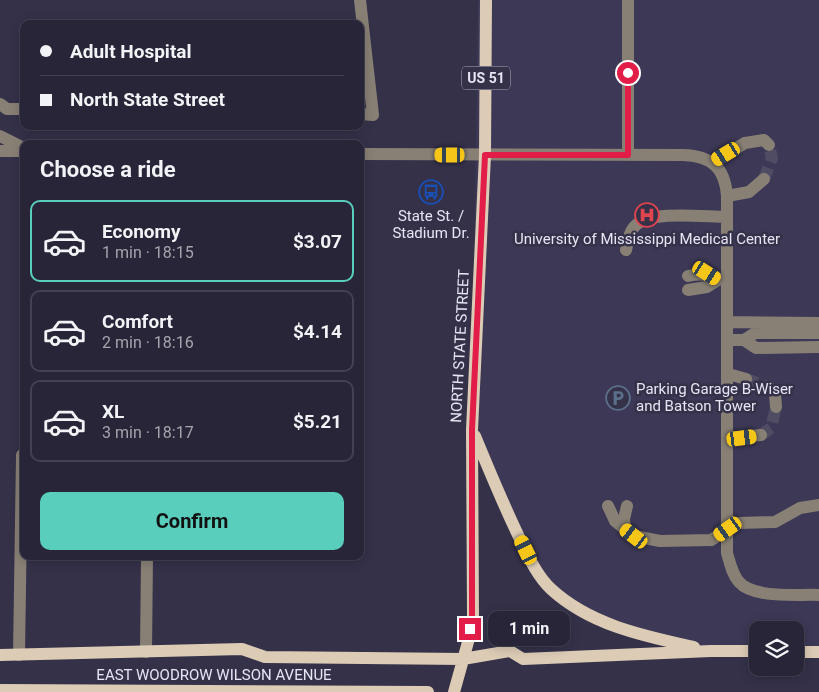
<!DOCTYPE html>
<meta charset="utf-8">
<style>
body{margin:0;font-family:Roboto,sans-serif;background:#333142;color:#f1f3f6;height:100vh;display:flex;flex-direction:column;font-size:19px;white-space:nowrap}
*{box-sizing:border-box;margin:0}
p{font-size:16px;color:#a4a5ad}
.icon{flex:none;width:28px;height:28px;fill:none;stroke:currentColor;stroke-width:2;stroke-linecap:round;stroke-linejoin:round}
.map{position:relative;flex:1;overflow:hidden}
.details{position:absolute;left:20px;top:140px;width:344px;height:420px;display:flex;flex-direction:column;background:#272537;border-radius:10px;box-shadow:0 2px 12px #0003,0 0 0 1px #434252}
.details>*{flex:none}
.hud{position:absolute;left:20px;top:20px;width:344px;height:110px;border-radius:10px;box-shadow:0 2px 12px #0003,0 0 0 1px #434252;display:grid;align-content:center;height:110px;padding:0 20px;background:#272537}
.buttons{position:absolute;left:749px;top:621px;display:grid;gap:10px}
.buttons a{display:grid;place-items:center;width:55px;height:55px;border-radius:10px;background:#272537;box-shadow:0 2px 12px #0003,0 0 0 1px #434252;font-size:25px}
.end{position:absolute;width:22px;height:22px;margin:-11px;border:6px solid #e11d48;background:#fff;box-shadow:0 0 0 2px #fff}
.from{border-radius:50%}
.bubble{position:absolute;height:35px;border-radius:10px;background:#272537;box-shadow:0 2px 12px #0003,0 0 0 1px #434252;font-size:16px;font-weight:700;line-height:35px;text-align:center}
.car{position:absolute;width:15px;height:30px;margin:-15px -8px;border-radius:6px;box-shadow:0 0 4px 1px #0007;background:linear-gradient(#f5c518 24%,#345 0 40%,#f5c518 0 76%,#345 0 86%,#f5c518 0)}
.hud b{display:flex;align-items:center;gap:18px;height:48px;font-size:19px}
.hud b+b{border-top:1px solid #434252}
.hud i{width:12px;height:12px;background:#f1f3f6}
ul{padding:0;list-style:none}
li{display:flex;align-items:center;gap:15px;height:82px;margin:0 10px 8px;padding:0 10px;border:2px solid #434252;border-radius:10px}
li div{flex:1}
li b{display:block;font-size:19px}
li em{font-style:normal;font-weight:700}
li.on{border-color:#5acebd}
li>.icon{width:45px;height:45px;stroke-width:1.5}
h2{padding:0 20px;font-size:22px;line-height:60px}
.primary-button{display:flex;gap:10px;margin-top:auto;padding:10px 20px}
.primary-button a{flex:1;height:58px;border-radius:10px;background:#5acebd;color:#111;font-size:20px;font-weight:700;line-height:58px;text-align:center}
.map>svg:first-child{display:block}
.built{fill:#3c3856}
.lines{fill:none;stroke-linecap:round;stroke-linejoin:round}
.minor-tunnel{stroke:#4f4c63;stroke-width:12;stroke-dasharray:12 6;stroke-linecap:butt}
.minor{stroke:#888075;stroke-width:12}
.major{stroke:#dccbb5;stroke-width:12}
.route{stroke:#e11d48;stroke-width:6}
.labels{text-anchor:middle;stroke-width:5;stroke-linejoin:round;paint-order:stroke}
.shield{fill:#343149;stroke:#b1afc1;stroke-width:1}
.shield-label{font-size:14px;font-weight:bold;fill:#e6e5f4}
.poi-label{font-size:15px;fill:#e6e5f4;stroke:#343149}
.street-label{font-size:15px;fill:#e6e5f4;stroke:#343149}
</style>
<div class="map">
<svg width="819" height="692" viewBox="0 0 819 692">
<rect width="100%" height="100%" fill="#343149"/>
<path class="built" d="M478,0H819V651H795V630H758L757,651H711L639,634L550,588L472,430Z"/>
<g class="lines">
<path class="minor-tunnel" d="M764,179L772,158L769,145
M746,379L769,387
M761,435L771,428L776,407"/>
<path class="minor" d="M360,0L373,115L360,114
M0,104L7,109H24
M0,136L24,148
M0,151H24
M360,154L683,155C711,156 725,167 727,196V553C730,563 732,574 739,582C754,599 798,594 819,595
M628,155V0
M713,162L745,143L764,140L769,145
M727,196L749,192L764,179
M626,250C628,242 629,231 636,225C653,210 704,217 727,217
M688,276C710,271 709,280 727,280
M688,290L707,287L718,280
M727,322L819,323
M727,340H744L756,348L819,347
M744,340L755,333H819
M727,377L732,375L746,379
M769,387L775,394L776,407
M727,438L761,435
M608,506L615,521L634,536L660,541L711,540L739,523L775,522L800,508L819,505
M625,530L624,519L627,506
M146,652L147,556
M19,655L22,455H24"/>
<path class="major" d="M475,436C489,470 503,504 519,537C528,555 536,575 551,589C590,625 644,636 694,647
M795,652H819
M0,655L242,649L265,657L463,659L510,651L523,659L711,651H758
M0,690L428,692
M454,692L468,642L473,616L472,430L485,155L486,0"/>
</g>
<g class="lines">
<path class="route" d="M470,629L472,616V430L485,155H628V73"/>
</g>
<defs>
<g id="bus-ring" transform="scale(1.25)"><circle r="9.5" fill="#343149" stroke="#1a4fb4" stroke-width="1.5"/><path d="M-5-6H5V4H4V6H2V4H-2V6H-4V4H-5ZM-3.5-4V0h7V-4ZM-3.5 1.2v1.5H-2V1.2ZM2 1.2v1.5H3.5V1.2Z" fill="#1a4fb4"/></g>
<g id="hospital-ring" transform="scale(1.25)"><circle r="9.5" fill="#343149" stroke="#e0444e" stroke-width="1.5"/><path d="M-5-5h3v3.5h4V-5h3V5h-3V1.5h-4V5h-3Z" fill="#e0444e"/></g>
<g id="parking-ring" transform="scale(1.25)"><circle r="9.5" fill="#343149" stroke="#5c6f8a" stroke-width="1.5"/><path d="M-3.5-5.5H1a3.5 3.5 0 0 1 0 7H-1V5.5H-3.5ZM-1-3.4V-.6H.8a1.4 1.4 0 0 0 0-2.8Z" fill="#5c6f8a"/></g>
</defs>
<g fill-rule="evenodd">
<use href="#bus-ring" x="431" y="192"/>
<use href="#hospital-ring" x="647" y="215"/>
<use href="#parking-ring" x="618" y="398"/>
</g>
<g class="labels">
<rect class="shield" x="462" y="66.5" width="48" height="23" rx="4"/>
<g class="shield-label">
<text x="486" y="83">US 51</text>
</g>
<g class="poi-label">
<text x="431" y="221">State St. /<tspan x="431" dy="17">Stadium Dr.</tspan></text>
<text x="647" y="244">University of Mississippi Medical Center</text>
<text x="636" y="394" text-anchor="start">Parking Garage B-Wiser<tspan x="636" dy="17">and Batson Tower</tspan></text>
</g>
<g class="street-label">
<text transform="translate(460 346) rotate(-87)" y="5">NORTH STATE STREET</text>
<text x="214" y="680">EAST WOODROW WILSON AVENUE</text>
</g>
</g>
</svg>
<div class="buttons">
<a><svg class="icon" aria-label="layers" viewBox="0 0 24 24"><path d="M12 4l9 5-9 5-9-5zM3 14l9 5 9-5"/></svg></a>
</div>
<i class="end from" style="left:628px;top:73px"></i>
<i class="end" style="left:470px;top:629px"></i>
<div class="bubble" style="left:488px;top:611px;width:82px">1 min</div>
<i class="car" style="left:726px;top:154px;rotate:239deg"></i>
<i class="car" style="left:450px;top:155px;rotate:270deg"></i>
<i class="car" style="left:707px;top:273px;rotate:122deg"></i>
<i class="car" style="left:742px;top:438px;rotate:83deg"></i>
<i class="car" style="left:728px;top:529px;rotate:235deg"></i>
<i class="car" style="left:634px;top:536px;rotate:307deg"></i>
<i class="car" style="left:526px;top:550px;rotate:334deg"></i>
<div class="hud">
<b><i class="from"></i>Adult Hospital</b>
<b><i></i>North State Street</b>
</div>
<section class="details">
<h2>Choose a ride</h2>
<ul>
<li class="on"><svg class="icon" aria-label="car" viewBox="0 0 24 24"><path d="M5 17H2v-5l4-1 3-4h7l3 4 3 1v5h-3M9 17h6M6 11h13"/><circle cx="7" cy="17" r="2"/><circle cx="17" cy="17" r="2"/></svg><div><b>Economy</b><p>1 min · 18:15</p></div><em>$3.07</em></li>
<li><svg class="icon" aria-label="car" viewBox="0 0 24 24"><path d="M5 17H2v-5l4-1 3-4h7l3 4 3 1v5h-3M9 17h6M6 11h13"/><circle cx="7" cy="17" r="2"/><circle cx="17" cy="17" r="2"/></svg><div><b>Comfort</b><p>2 min · 18:16</p></div><em>$4.14</em></li>
<li><svg class="icon" aria-label="car" viewBox="0 0 24 24"><path d="M5 17H2v-5l4-1 3-4h7l3 4 3 1v5h-3M9 17h6M6 11h13"/><circle cx="7" cy="17" r="2"/><circle cx="17" cy="17" r="2"/></svg><div><b>XL</b><p>3 min · 18:17</p></div><em>$5.21</em></li>
</ul>
<div class="primary-button"><a>Confirm</a></div>
</section>
</div>
